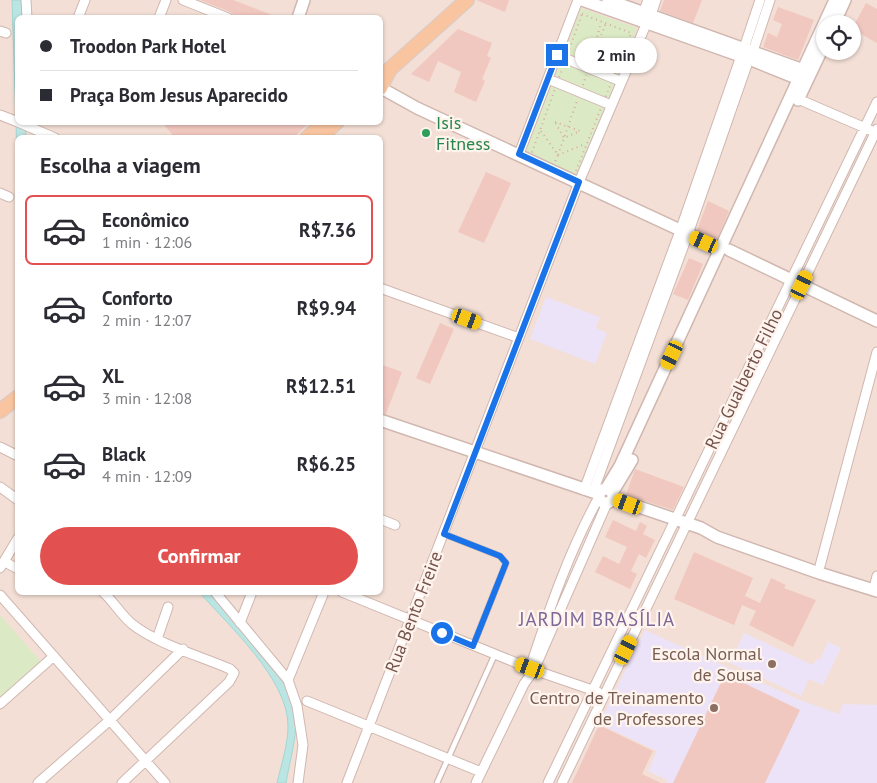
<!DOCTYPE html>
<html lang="pt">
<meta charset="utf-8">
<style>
body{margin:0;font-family:"PT Sans",sans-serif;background:#f2f2f3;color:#2b2b33;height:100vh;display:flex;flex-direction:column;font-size:19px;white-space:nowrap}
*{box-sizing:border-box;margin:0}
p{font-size:16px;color:#7c7c81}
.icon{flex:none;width:28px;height:28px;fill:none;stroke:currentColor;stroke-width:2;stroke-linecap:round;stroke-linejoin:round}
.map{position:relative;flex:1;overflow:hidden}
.sheet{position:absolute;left:15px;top:135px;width:368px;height:460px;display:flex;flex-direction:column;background:#fff;border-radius:8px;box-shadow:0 1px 4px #0004}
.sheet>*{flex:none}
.top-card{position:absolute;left:15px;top:15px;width:368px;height:110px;border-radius:8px;box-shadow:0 1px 4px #0004;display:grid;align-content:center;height:110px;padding:0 25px;background:#fff}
.controls{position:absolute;left:816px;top:15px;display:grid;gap:10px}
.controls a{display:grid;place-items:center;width:45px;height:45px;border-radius:50%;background:#fff;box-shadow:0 1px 4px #0004;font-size:25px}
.end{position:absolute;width:22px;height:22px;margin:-11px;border:6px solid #1a73e8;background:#fff;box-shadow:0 0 0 2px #fff}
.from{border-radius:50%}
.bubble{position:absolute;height:35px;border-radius:18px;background:#fff;box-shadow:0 1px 4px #0004;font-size:16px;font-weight:600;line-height:35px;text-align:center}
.car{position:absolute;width:15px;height:30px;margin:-15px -8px;border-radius:6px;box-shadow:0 0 4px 1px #0007;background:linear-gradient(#f5c518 24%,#345 0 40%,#f5c518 0 76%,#345 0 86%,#f5c518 0)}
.top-card b{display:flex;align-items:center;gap:18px;height:48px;font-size:19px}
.top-card b+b{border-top:1px solid #e1e1e2}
.top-card i{width:12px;height:12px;background:#2b2b33}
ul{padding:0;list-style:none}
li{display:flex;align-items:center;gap:15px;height:70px;margin:0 10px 8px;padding:0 15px;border:2px solid transparent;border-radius:8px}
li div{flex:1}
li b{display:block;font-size:19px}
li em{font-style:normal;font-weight:600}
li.on{border-color:#e2514f}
li>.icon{width:45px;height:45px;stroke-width:1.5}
h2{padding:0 25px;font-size:22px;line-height:60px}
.cta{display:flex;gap:10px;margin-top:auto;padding:10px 25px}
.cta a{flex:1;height:58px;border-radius:30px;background:#e2514f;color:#fff;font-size:20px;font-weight:600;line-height:58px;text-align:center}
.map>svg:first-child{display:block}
.residential{fill:#f3dfd5;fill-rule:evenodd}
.education{fill:#ece3f8}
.green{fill:#dce9c5}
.water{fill:#bbe5e2;stroke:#a2d7d4}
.building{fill:#f1c8bf}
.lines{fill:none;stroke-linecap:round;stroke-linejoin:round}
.service-casing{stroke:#d0b7b0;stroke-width:7}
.minor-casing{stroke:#d0b7b0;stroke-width:11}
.tertiary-casing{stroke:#d0b7b0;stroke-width:14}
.primary-casing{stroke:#d6cbc9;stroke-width:16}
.path{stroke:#d6aba2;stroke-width:2;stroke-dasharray:1 4;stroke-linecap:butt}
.service{stroke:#fff;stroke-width:4.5}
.minor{stroke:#fff;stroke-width:9}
.tertiary{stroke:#fff;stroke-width:11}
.primary{stroke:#f9c5a1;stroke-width:14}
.route{stroke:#1a73e8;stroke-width:6}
.leisure-dot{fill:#2e9e5b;stroke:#fff4ed;stroke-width:2}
.education-dot{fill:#8d6e63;stroke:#fff4ed;stroke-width:2}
.labels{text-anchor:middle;stroke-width:4.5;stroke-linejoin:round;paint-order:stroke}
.leisure-label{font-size:18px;fill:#27864d;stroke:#fff4ed;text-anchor:start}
.street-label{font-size:18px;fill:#75524c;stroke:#fff4ed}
.education-label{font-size:18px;fill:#785e54;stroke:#fff4ed;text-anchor:end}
.neighbourhood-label{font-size:19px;letter-spacing:1px;fill:#7d6798;stroke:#fff4ed}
</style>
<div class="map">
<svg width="877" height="783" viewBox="0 0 877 783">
<rect width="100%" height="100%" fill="#fcefe7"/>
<path class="residential" d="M0,0H877V783H0ZM18,18H380V122H18ZM825,24H852V51H825ZM18,138H380V592H18Z"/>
<path class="education" d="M546,297L600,317L596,328L607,333L595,364L530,339Z
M645,630L800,700L839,714L843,704L877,705V783H667V780L648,771L657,751L599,724Z
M744,633L813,665L816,659L820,660L828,642L841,648L823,685L809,679L801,696L730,663Z"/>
<path class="green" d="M581,8L637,28L578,176L525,154Z
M0,615L43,664L0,701Z"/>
<path class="water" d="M12,0H21L22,17L18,18V122L25,123L26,137L18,138L17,155Z
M200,593H212C231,616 290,681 295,707C299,731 290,759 286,783H277C281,765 288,745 288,727C289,680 229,626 200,593Z"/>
<path class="building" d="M200,0H233L280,18H237L230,12Z
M476,0H509L505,12Z
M664,0H702L693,23L660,11Z
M866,3L877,9V43L852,29Z
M778,7L814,20L798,60L763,47L768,33L777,37L782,24L773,20Z
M458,29L492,43L487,56L491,58L482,79L485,81L476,102L454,92L461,72L438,61L429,82L411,74Z
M162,122H310L293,138H175Z
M486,172L511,183L484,243L458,232Z
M708,201L729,211L717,239L697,230Z
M689,258L703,264L688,300L673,294Z
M440,323L454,329L430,384L416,378Z
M380,364L402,372L386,414L380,412Z
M635,469L684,487L673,510L626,495Z
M613,520L636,531L640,522L647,526L643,534L655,540L646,558L639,554L631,571L637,574L630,589L595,572L603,556L619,564L627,547L605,537Z
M694,552L753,578L745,596L760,603L771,578L786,585L784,588L816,600L793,647L749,625L756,611L742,605L734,625L674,599Z
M725,674L800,710L765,783H673Z
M599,725L653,751L642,774L661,783H572Z"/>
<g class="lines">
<g class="service-casing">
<path id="service" d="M444,534L500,556L506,563L473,646
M437,783L495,654"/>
</g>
<g class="minor-casing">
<path id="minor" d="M26,0L27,18
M183,0L228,18
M643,13L648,0
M651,15L656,0
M78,18L85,0
M159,18L166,0
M0,31L6,33
M744,48L760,0
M753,51L770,0
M557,55L620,81
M548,79L611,105
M798,99L870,130
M0,115L18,122
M18,122L55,138
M519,154L578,0
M0,193L9,197
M380,288L519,338
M0,447L18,456
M0,487L18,500
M584,490L680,231L741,56
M593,492L688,234L749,59
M380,519L395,525
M5,562L18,569
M820,566L877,352
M0,568L18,538
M875,584L877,576
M103,592C114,602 121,615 132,624C157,644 200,656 230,669L234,673L229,682L122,783
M215,592L288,680L297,706L303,745L298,783
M342,592L534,670L598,692
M0,595L165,783
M240,623L252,592
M157,639L168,607
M530,668C549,610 569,551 599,497
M288,680L324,592
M307,701L481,772
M0,704L54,656
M38,783L110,720L183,649
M347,783L579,182L647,22
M476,783L524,684L534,670L607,503
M548,783L877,102
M562,783L877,129"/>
</g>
<g class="tertiary-casing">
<path id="tertiary" d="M582,0L749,59L806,82
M608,0L809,72
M298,18L304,0
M834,24L845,0
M381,88L417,108L721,249
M798,100L825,43
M729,250L877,321
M380,420L599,494
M599 496a7 7 0 1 1 14 0a7 7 0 1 1-14 0Z
M606,489L620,466L835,0
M612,493L632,460
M613,498L701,528L717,537L819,573L877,591"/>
</g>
<g class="primary-casing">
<path id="primary" d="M381,75L390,69L467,0
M380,88L390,69
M320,137L337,122
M307,138L325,122
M0,411L18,397"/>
</g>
<path class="path" d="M582,14L631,33L574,176L530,158Z
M596,49L606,23
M591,61L601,22
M583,85L586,75
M555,122L580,131L564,138Z
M541,131L558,155L555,162
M558,155L577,101
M558,155L585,144"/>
<use href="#service" class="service"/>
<use href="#minor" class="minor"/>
<use href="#tertiary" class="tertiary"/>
<use href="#primary" class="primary"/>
</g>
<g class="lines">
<path class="route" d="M442,633L473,646L506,563L500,556L444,534L579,182L519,154L557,55"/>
</g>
<circle class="leisure-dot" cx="426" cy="133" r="5"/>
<g class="education-dot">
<circle cx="772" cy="664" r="5"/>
<circle cx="714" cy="708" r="5"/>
</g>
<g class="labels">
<g class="leisure-label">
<text x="436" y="129">Isis<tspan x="436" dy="21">Fitness</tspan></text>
</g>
<g class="street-label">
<text transform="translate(744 379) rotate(-64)" y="6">Rua Gualberto Filho</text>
<text transform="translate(414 612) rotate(-69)" y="6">Rua Bento Freire</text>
</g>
<g class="education-label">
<text x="762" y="660">Escola Normal<tspan x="762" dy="21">de Sousa</tspan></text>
<text x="704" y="704">Centro de Treinamento<tspan x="704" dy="21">de Professores</tspan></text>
</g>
<g class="neighbourhood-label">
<text x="597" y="626">JARDIM BRASÍLIA</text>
</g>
</g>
</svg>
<div class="controls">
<a><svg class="icon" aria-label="locate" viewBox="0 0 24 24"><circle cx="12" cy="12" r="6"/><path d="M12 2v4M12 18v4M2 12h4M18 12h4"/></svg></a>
</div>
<i class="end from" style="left:442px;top:633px"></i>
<i class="end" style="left:557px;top:55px"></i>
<div class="bubble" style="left:575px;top:38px;width:82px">2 min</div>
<i class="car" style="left:704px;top:242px;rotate:294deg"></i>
<i class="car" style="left:802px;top:285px;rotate:25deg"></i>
<i class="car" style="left:467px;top:319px;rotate:110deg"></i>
<i class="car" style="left:672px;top:355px;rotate:205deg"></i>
<i class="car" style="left:628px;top:504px;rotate:290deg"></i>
<i class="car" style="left:626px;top:650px;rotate:26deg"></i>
<i class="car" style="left:530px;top:668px;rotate:291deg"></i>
<div class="top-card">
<b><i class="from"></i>Troodon Park Hotel</b>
<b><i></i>Praça Bom Jesus Aparecido</b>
</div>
<section class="sheet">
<h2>Escolha a viagem</h2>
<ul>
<li class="on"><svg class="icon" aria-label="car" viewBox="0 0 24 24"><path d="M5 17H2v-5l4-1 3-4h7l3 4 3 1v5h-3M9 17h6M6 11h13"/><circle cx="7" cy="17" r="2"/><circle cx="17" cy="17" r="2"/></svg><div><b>Econômico</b><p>1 min · 12:06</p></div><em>R$7.36</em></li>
<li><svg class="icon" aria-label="car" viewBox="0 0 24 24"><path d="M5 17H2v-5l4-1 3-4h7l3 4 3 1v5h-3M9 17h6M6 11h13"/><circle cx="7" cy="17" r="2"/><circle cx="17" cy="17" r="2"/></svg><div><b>Conforto</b><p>2 min · 12:07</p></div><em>R$9.94</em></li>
<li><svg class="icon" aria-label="car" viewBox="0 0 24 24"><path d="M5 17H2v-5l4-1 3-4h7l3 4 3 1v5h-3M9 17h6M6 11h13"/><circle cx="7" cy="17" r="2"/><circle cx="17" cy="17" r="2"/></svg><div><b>XL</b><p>3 min · 12:08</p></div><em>R$12.51</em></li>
<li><svg class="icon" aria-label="car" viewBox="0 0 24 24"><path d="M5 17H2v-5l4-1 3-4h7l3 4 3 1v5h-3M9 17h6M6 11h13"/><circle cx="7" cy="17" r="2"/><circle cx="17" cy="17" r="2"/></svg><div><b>Black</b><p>4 min · 12:09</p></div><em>R$6.25</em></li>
</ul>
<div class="cta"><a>Confirmar</a></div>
</section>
</div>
